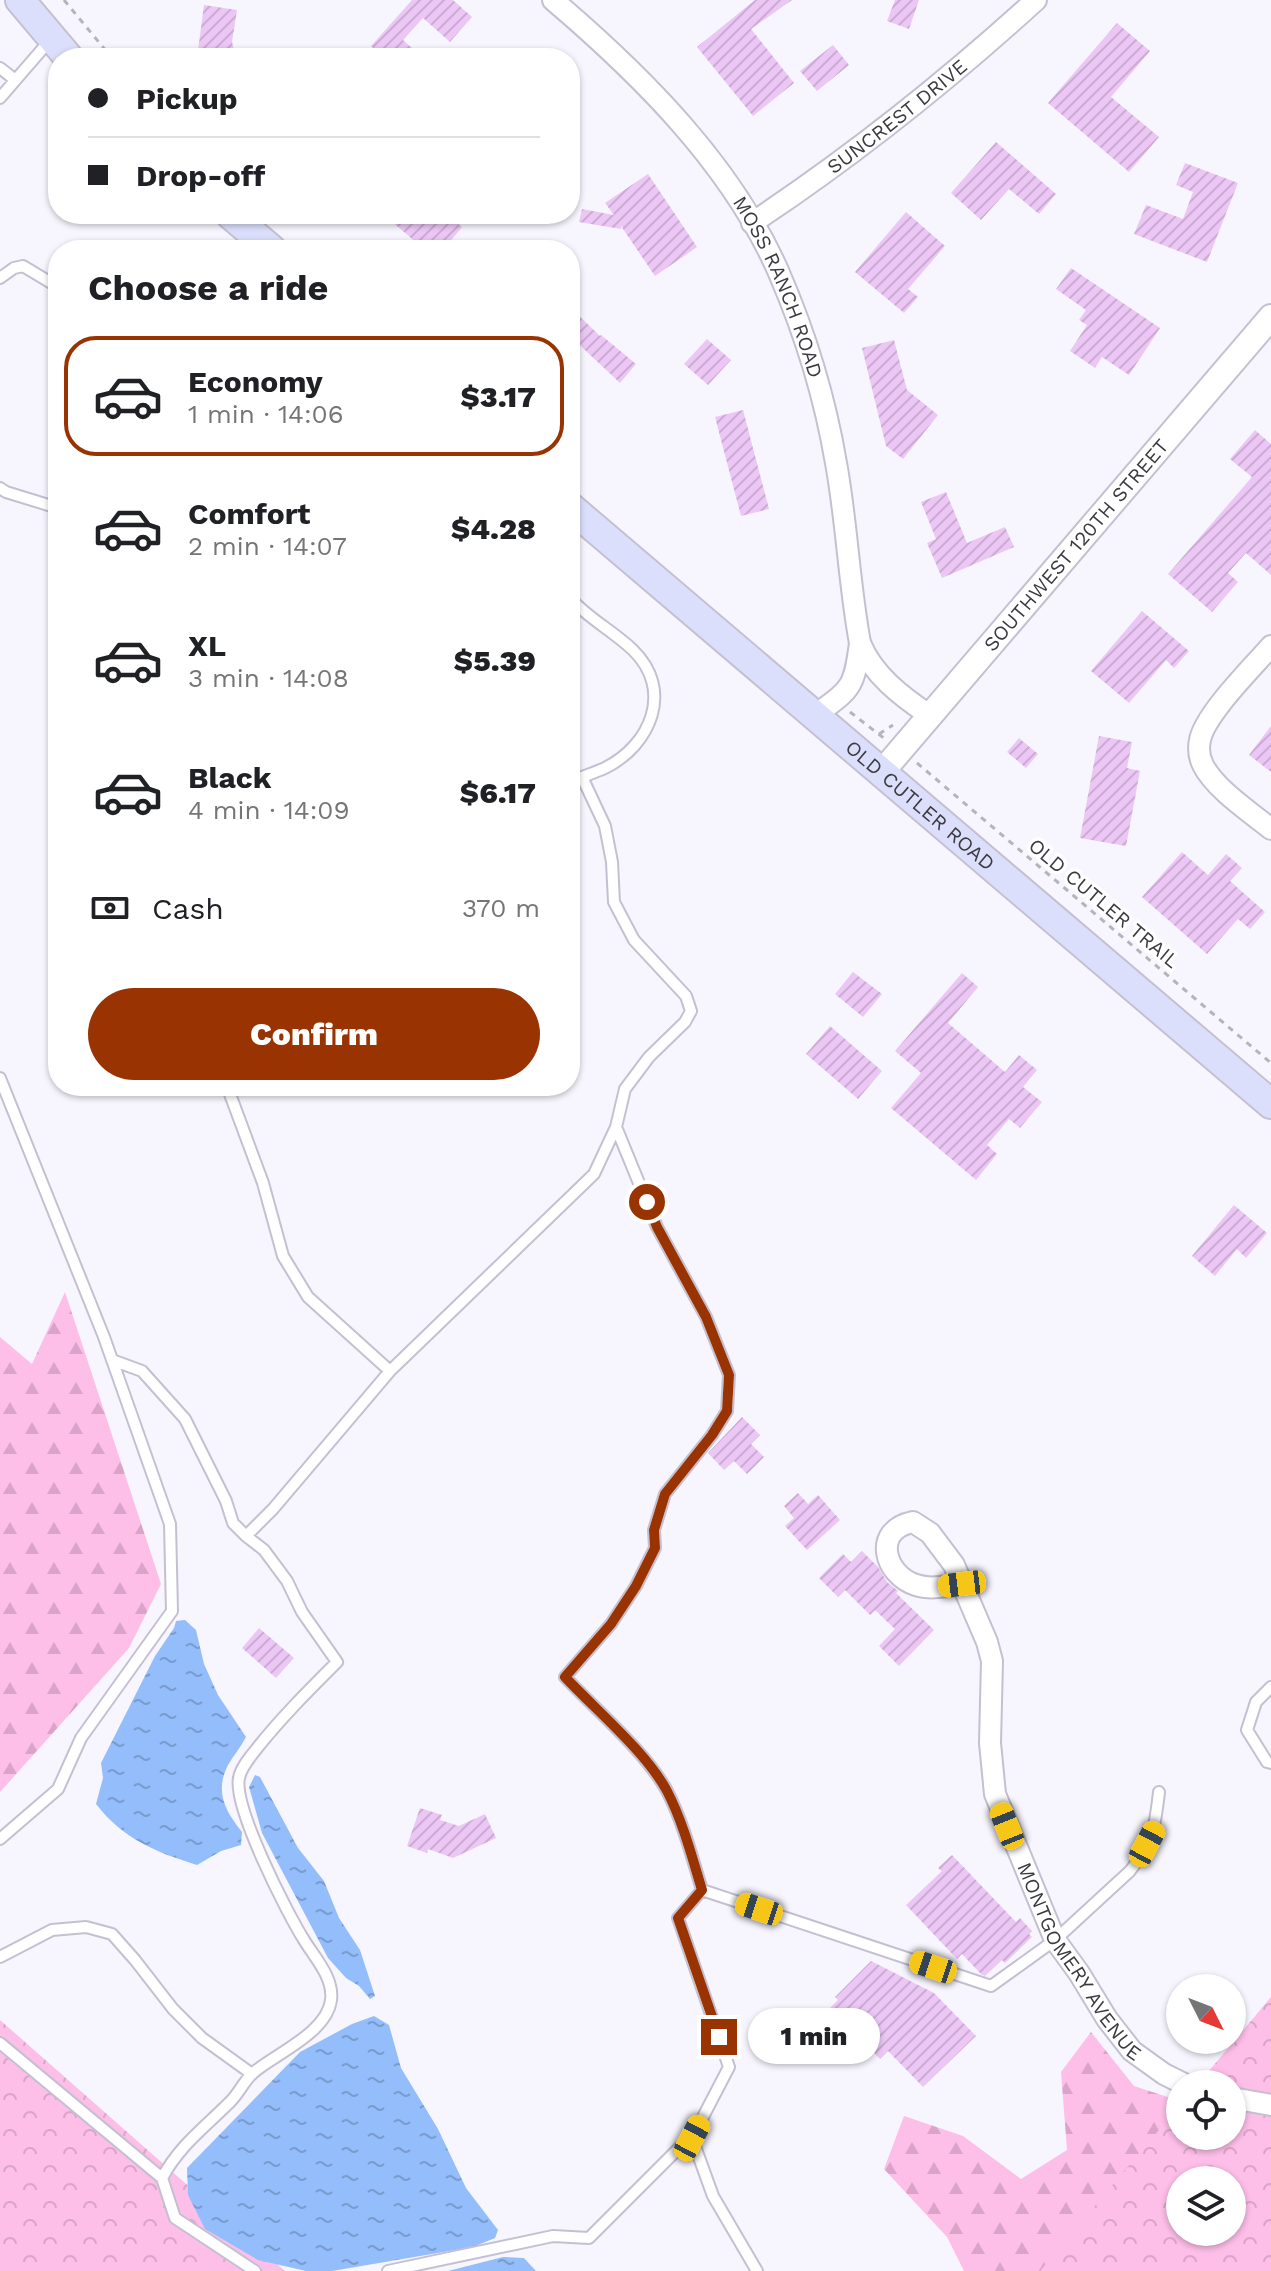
<!DOCTYPE html>
<meta charset="utf-8">
<style>
body{margin:0;font-family:"Work Sans",sans-serif;background:#f2f2f2;color:#202124;height:100vh;display:flex;flex-direction:column;font-size:30px;white-space:nowrap}
*{box-sizing:border-box;margin:0}
p{font-size:26px;color:#757577}
.icon{flex:none;width:44px;height:44px;fill:none;stroke:currentColor;stroke-width:2;stroke-linecap:round;stroke-linejoin:round}
.map{position:relative;flex:1;overflow:hidden}
.panel{position:absolute;left:48px;top:240px;width:532px;height:856px;display:flex;flex-direction:column;background:#fff;border-radius:32px;box-shadow:0 2px 6px #0004}
.panel>*{flex:none}
.banner{position:absolute;left:48px;top:48px;width:532px;height:176px;border-radius:32px;box-shadow:0 2px 6px #0004;display:grid;align-content:center;height:176px;padding:0 40px;background:#fff}
.needle{width:52px;rotate:132deg}
.tools{position:absolute;left:1166px;top:1974px;display:grid;gap:16px}
.tools a{display:grid;place-items:center;width:80px;height:80px;border-radius:50%;background:#fff;box-shadow:0 2px 6px #0004;font-size:40px}
.end{position:absolute;width:36px;height:36px;margin:-18px;border:10px solid #993402;background:#fff;box-shadow:0 0 0 4px #fff}
.from{border-radius:50%}
.bubble{position:absolute;height:56px;border-radius:28px;background:#fff;box-shadow:0 2px 6px #0004;font-size:26px;font-weight:800;line-height:56px;text-align:center}
.car{position:absolute;width:24px;height:48px;margin:-24px -12px;border-radius:10px;box-shadow:0 0 6px 2px #0007;background:linear-gradient(#f5c518 24%,#345 0 40%,#f5c518 0 76%,#345 0 86%,#f5c518 0)}
.banner b{display:flex;align-items:center;gap:28px;height:76px;font-size:30px}
.banner b+b{border-top:2px solid #e0e0e0}
.banner i{width:20px;height:20px;background:#202124}
ul{padding:0;list-style:none}
li{display:flex;align-items:center;gap:24px;height:120px;margin:0 16px 12px;padding:0 24px;border:4px solid transparent;border-radius:32px}
li div{flex:1}
li b{display:block;font-size:30px}
li em{font-style:normal;font-weight:800}
li.current{border-color:#993402}
li>.icon{width:72px;height:72px;stroke-width:1.5}
h2{padding:0 40px;font-size:36px;line-height:96px}
.pay{display:flex;align-items:center;gap:20px;height:88px;padding:0 40px;font-size:30px}
.pay p{margin-inline-start:auto}
.button{display:flex;gap:16px;margin-top:auto;padding:16px 40px}
.button a{flex:1;height:92px;border-radius:48px;background:#993402;color:#fff;font-size:32px;font-weight:800;line-height:92px;text-align:center}
.map>svg:first-child{display:block}
.forest{fill:url(#forest-firs);fill-rule:evenodd}
.park{fill:url(#park-crowns);fill-rule:evenodd}
.water{fill:url(#water-ripples)}
.building{fill:url(#building-hatch)}
.lines{fill:none;stroke-linecap:round;stroke-linejoin:round}
.service-casing{stroke:#c5c0d1;stroke-width:14}
.minor-casing{stroke:#c5c0d1;stroke-width:24}
.tertiary-casing{stroke:#c5c0d1;stroke-width:28}
.secondary-casing{stroke:#c5c0d1;stroke-width:32}
.path{stroke:#b6b4bb;stroke-width:3;stroke-dasharray:6 6;stroke-linecap:butt}
.service{stroke:#fff;stroke-width:10}
.minor{stroke:#fff;stroke-width:20}
.tertiary{stroke:#fff;stroke-width:24}
.secondary{stroke:#dcdffb;stroke-width:28}
.route{stroke:#993402;stroke-width:10}
.labels{text-anchor:middle;stroke-width:7;stroke-linejoin:round;paint-order:stroke}
.street-label{font-size:20px;fill:#3c3a41;stroke:#fff}
</style>
<div class="map">
<svg width="1271" height="2271" viewBox="0 0 1271 2271">
<defs>
<pattern id="forest-firs" width="22" height="20" patternUnits="userSpaceOnUse" patternTransform="scale(2)"><rect width="22" height="20" fill="#fdbee8"/><path d="M5 1l3.5 6h-7zM16 11l3.5 6h-7z" fill="#daa4c8"/></pattern>
<pattern id="park-crowns" width="20" height="18" patternUnits="userSpaceOnUse" patternTransform="scale(2)"><rect width="20" height="18" fill="#fdbee8"/><path d="M2 6a3 3 0 1 1 6 0M12 15a3 3 0 1 1 6 0" fill="none" stroke="#daa4c8"/></pattern>
<pattern id="water-ripples" width="26" height="14" patternUnits="userSpaceOnUse" patternTransform="scale(2)"><rect width="26" height="14" fill="#93befb"/><path d="M2 4q2-2 4 0t4 0M15 11q2-2 4 0t4 0" fill="none" stroke="#799bcd"/></pattern>
<pattern id="building-hatch" width="6" height="6" patternUnits="userSpaceOnUse" patternTransform="scale(2)"><rect width="6" height="6" fill="#ecc7f6"/><path d="M-1 1l2-2M0 6l6-6M5 7l2-2" fill="none" stroke="#cbacd4"/></pattern>
</defs>
<rect width="100%" height="100%" fill="#f7f5fd"/>
<path class="forest" d="M65,1292L161,1584L129,1648L0,1792V1337L32,1364Z
M1091,2032L1134,2086L1180,2101V2136H1232L1271,2161L1270,2271H964L947,2237L884,2169L904,2116L963,2136L1021,2179L1067,2150L1061,2072ZM1180,2180H1232V2232H1180Z"/>
<path class="park" d="M1271,1997V2271H1040L1180,2105V2136H1232V2084H1198ZM1180,2180H1232V2232H1180Z
M0,2020L285,2271H0Z"/>
<path class="water" d="M185,1620L196,1630L204,1664L218,1695L246,1737C241,1747 233,1756 228,1765C214,1792 226,1812 242,1832L241,1845L221,1851L197,1865C156,1852 123,1839 96,1804L103,1778L101,1763L155,1656L174,1628L176,1621Z
M255,1775L260,1777L298,1848L324,1881L339,1918L360,1950L375,1996L370,1999L359,1986L346,1978L328,1958L262,1833L249,1787Z
M374,2016L389,2025L401,2068L438,2129L466,2188L498,2230L495,2238L473,2247L332,2271H306L258,2260L205,2229L188,2195L187,2168L300,2052L352,2024Z
M503,2257L524,2258L536,2271H448Z"/>
<path class="building" d="M412,0H453L472,17L450,42L423,18L403,40L423,58H384L371,46Z
M755,0H792L751,29L794,83L753,116L697,47Z
M895,0H919L909,29L887,21Z
M204,5L237,10L232,42L236,58H197Z
M1117,23L1150,51L1111,97L1159,137L1129,172L1048,103Z
M833,45L849,65L817,91L800,71Z
M996,142L1056,194L1039,214L1009,189L981,220L951,193Z
M1185,163L1238,183L1207,262L1134,234L1146,205L1183,219L1193,192L1176,185Z
M648,174L697,247L655,276L621,226V229L579,222L582,209L614,215L605,203Z
M906,212L945,246L908,289L918,297L904,313L855,272Z
M383,214H447L462,227L443,250H425Z
M1071,268L1160,328L1129,375L1102,357L1095,368L1070,351L1087,325L1079,320L1086,310L1056,289Z
M570,307L600,336L601,335L636,364L620,383L570,336Z
M707,339L731,360L708,385L684,364Z
M894,340L907,390L938,415L903,459L886,446L862,348Z
M743,410L769,509L741,516L715,417Z
M1255,430L1271,444V575L1246,553L1228,573L1238,582L1212,612L1168,574L1252,477L1230,459Z
M946,492L967,543L1005,527L1014,547L942,578L927,543L936,539L921,502Z
M1142,611L1189,651L1174,668L1166,660L1129,703L1091,671Z
M1271,726V772L1249,755Z
M1099,736L1132,742L1127,768L1140,771L1126,846L1080,838Z
M1019,738L1038,754L1026,768L1007,752Z
M1182,852L1208,875L1226,854L1242,868L1230,881L1265,912L1250,929L1238,919L1207,954L1142,897Z
M853,972L882,994L863,1017L835,994Z
M962,973L978,987L948,1023L1005,1072L1019,1055L1037,1070L1023,1087L1042,1102L1020,1128L1009,1119L987,1145L997,1154L976,1180L891,1108L921,1073L895,1051Z
M830,1026L882,1071L858,1099L806,1054Z
M1234,1205L1267,1233L1246,1258L1237,1249L1215,1276L1192,1256Z
M742,1417L760,1435L751,1444L764,1457L747,1474L734,1461L724,1470L708,1453Z
M798,1493L808,1504L818,1495L840,1520L807,1550L785,1526L794,1518L784,1506Z
M862,1551L878,1567L887,1582L898,1591L896,1593L934,1630L899,1666L879,1646L895,1629L875,1610L870,1615L845,1590L838,1597L819,1578L843,1554L851,1562Z
M259,1628L294,1658L276,1678L242,1648Z
M420,1808L442,1815L440,1820L459,1826L485,1814L496,1838L453,1858L428,1849L427,1853L407,1846Z
M952,1855L1016,1922L1020,1918L1032,1931L1029,1934L1032,1937L1005,1963L1002,1960L985,1976L981,1974L962,1954L957,1959L906,1905L942,1871L938,1868Z
M871,1961L934,1993L976,2036L923,2087L888,2051L880,2059L830,2008L838,2000L835,1997Z"/>
<g class="lines">
<g class="service-casing">
<path id="service" d="M0,68L14,79
M0,98L51,39
M0,278L14,268L23,266L58,287
M0,488L6,492L58,508
M570,598C589,619 613,631 633,650C674,690 651,745 605,768C594,773 581,777 570,782
M0,1078L104,1337L170,1524L172,1611L81,1738L58,1789L0,1839
M227,1086L263,1183L283,1256L308,1297L390,1371
M616,1127L657,1227L706,1317L729,1375L727,1411L712,1435L665,1494L654,1530L655,1548L636,1586L611,1624L565,1677C596,1710 646,1752 667,1791C683,1822 692,1857 702,1890
M112,1360L142,1371L185,1419L226,1501L233,1523L246,1536L273,1509L390,1371L594,1174L616,1127L625,1089L649,1057L685,1022L691,1011L686,996L634,940L614,902L612,862L605,826L582,777
M1271,1687L1256,1702L1247,1730L1267,1762L1271,1763
M702,1890L991,1986L1055,1940L1130,1871C1153,1842 1155,1828 1159,1792
M702,1890L678,1918L729,2067L692,2138L713,2196L757,2271
M0,1957L52,1930L86,1927L112,1934L135,1960L173,2009L202,2038L252,2074
M0,2043L162,2178L175,2218L255,2271
M162,2178C180,2145 204,2128 230,2102C239,2093 244,2081 253,2073C275,2054 327,2033 331,2000C334,1978 315,1958 304,1940C287,1913 233,1807 239,1778C241,1767 251,1756 258,1747C282,1717 309,1690 337,1662L302,1612L287,1581L264,1550L246,1536
M388,2271L553,2236L589,2238L680,2147L692,2138"/>
</g>
<g class="minor-casing">
<g id="minor">
<path id="s1" d="M553,0C641,75 732,165 779,273C805,333 825,398 836,463C847,523 849,584 860,643C873,675 901,696 929,715"/>
<path id="s2" d="M752,223C853,156 946,82 1036,0"/>
<path d="M1271,646C1253,667 1205,714 1200,740C1198,749 1199,757 1203,765C1215,789 1250,812 1271,829"/>
<path d="M814,716C851,689 854,689 860,643"/>
<path id="s3" d="M962,1584C947,1586 931,1590 916,1585C884,1575 872,1530 913,1522L930,1533L954,1565L987,1642L992,1661L990,1743L995,1794L1055,1940L1079,1973L1107,2019L1132,2051L1164,2074L1184,2084"/>
<path d="M1232,2098L1271,2105"/>
</g>
</g>
<g class="tertiary-casing">
<g id="tertiary">
<path id="s4" d="M881,773L1271,317"/>
</g>
</g>
<g class="secondary-casing">
<g id="secondary">
<path d="M20,0L69,58"/>
<path d="M230,214L272,250"/>
<path id="s5" d="M570,507L1271,1104"/>
</g>
</g>
<path class="path" d="M64,0L112,58
M293,243L301,250
M570,479L577,485
M850,712L885,739
M879,734L893,725
M917,763L1271,1063"/>
<use href="#service" class="service"/>
<use href="#minor" class="minor"/>
<use href="#tertiary" class="tertiary"/>
<use href="#secondary" class="secondary"/>
</g>
<g class="lines">
<path class="route" d="M647,1202L657,1227L706,1317L729,1375L727,1411L712,1435L665,1494L654,1530L655,1548L636,1586L611,1624L565,1677C596,1710 646,1752 667,1791C683,1822 692,1857 702,1890L678,1918L719,2037"/>
</g>
<g class="labels">
<g class="street-label">
<text dy="7" stroke="none"><textPath href="#s2" startOffset="180">SUNCREST DRIVE</textPath></text>
<text dy="7" stroke="none"><textPath href="#s1" startOffset="370">MOSS RANCH ROAD</textPath></text>
<text dy="7" stroke="none"><textPath href="#s4" startOffset="300">SOUTHWEST 120TH STREET</textPath></text>
<text dy="7" stroke="none"><textPath href="#s5" startOffset="460">OLD CUTLER ROAD</textPath></text>
<text transform="translate(1104 903) rotate(40)" y="7">OLD CUTLER TRAIL</text>
<text dy="7" stroke="none"><textPath href="#s3" startOffset="622">MONTGOMERY AVENUE</textPath></text>
</g>
</g>
</svg>
<div class="tools">
<a><svg class="needle" viewBox="-14 -14 28 28"><path d="M0-13l5 13h-10z" fill="#e53935"/><path d="M0 13l5-13h-10z" fill="#757577"/></svg></a>
<a><svg class="icon" aria-label="locate" viewBox="0 0 24 24"><circle cx="12" cy="12" r="6"/><path d="M12 2v4M12 18v4M2 12h4M18 12h4"/></svg></a>
<a><svg class="icon" aria-label="layers" viewBox="0 0 24 24"><path d="M12 4l9 5-9 5-9-5zM3 14l9 5 9-5"/></svg></a>
</div>
<i class="end from" style="left:647px;top:1202px"></i>
<i class="end" style="left:719px;top:2037px"></i>
<div class="bubble" style="left:748px;top:2008px;width:132px">1 min</div>
<i class="car" style="left:962px;top:1584px;rotate:263deg"></i>
<i class="car" style="left:1007px;top:1826px;rotate:338deg"></i>
<i class="car" style="left:1147px;top:1844px;rotate:28deg"></i>
<i class="car" style="left:759px;top:1909px;rotate:288deg"></i>
<i class="car" style="left:933px;top:1967px;rotate:288deg"></i>
<i class="car" style="left:692px;top:2138px;rotate:28deg"></i>
<div class="banner">
<b><i class="from"></i>Pickup</b>
<b><i></i>Drop-off</b>
</div>
<section class="panel">
<h2>Choose a ride</h2>
<ul>
<li class="current"><svg class="icon" aria-label="car" viewBox="0 0 24 24"><path d="M5 17H2v-5l4-1 3-4h7l3 4 3 1v5h-3M9 17h6M6 11h13"/><circle cx="7" cy="17" r="2"/><circle cx="17" cy="17" r="2"/></svg><div><b>Economy</b><p>1 min · 14:06</p></div><em>$3.17</em></li>
<li><svg class="icon" aria-label="car" viewBox="0 0 24 24"><path d="M5 17H2v-5l4-1 3-4h7l3 4 3 1v5h-3M9 17h6M6 11h13"/><circle cx="7" cy="17" r="2"/><circle cx="17" cy="17" r="2"/></svg><div><b>Comfort</b><p>2 min · 14:07</p></div><em>$4.28</em></li>
<li><svg class="icon" aria-label="car" viewBox="0 0 24 24"><path d="M5 17H2v-5l4-1 3-4h7l3 4 3 1v5h-3M9 17h6M6 11h13"/><circle cx="7" cy="17" r="2"/><circle cx="17" cy="17" r="2"/></svg><div><b>XL</b><p>3 min · 14:08</p></div><em>$5.39</em></li>
<li><svg class="icon" aria-label="car" viewBox="0 0 24 24"><path d="M5 17H2v-5l4-1 3-4h7l3 4 3 1v5h-3M9 17h6M6 11h13"/><circle cx="7" cy="17" r="2"/><circle cx="17" cy="17" r="2"/></svg><div><b>Black</b><p>4 min · 14:09</p></div><em>$6.17</em></li>
</ul>
<div class="pay"><svg class="icon" aria-label="cash" viewBox="0 0 24 24"><path d="M3 7h18v10H3z"/><circle cx="12" cy="12" r="2"/></svg>Cash<p>370 m</p></div>
<div class="button"><a>Confirm</a></div>
</section>
</div>
